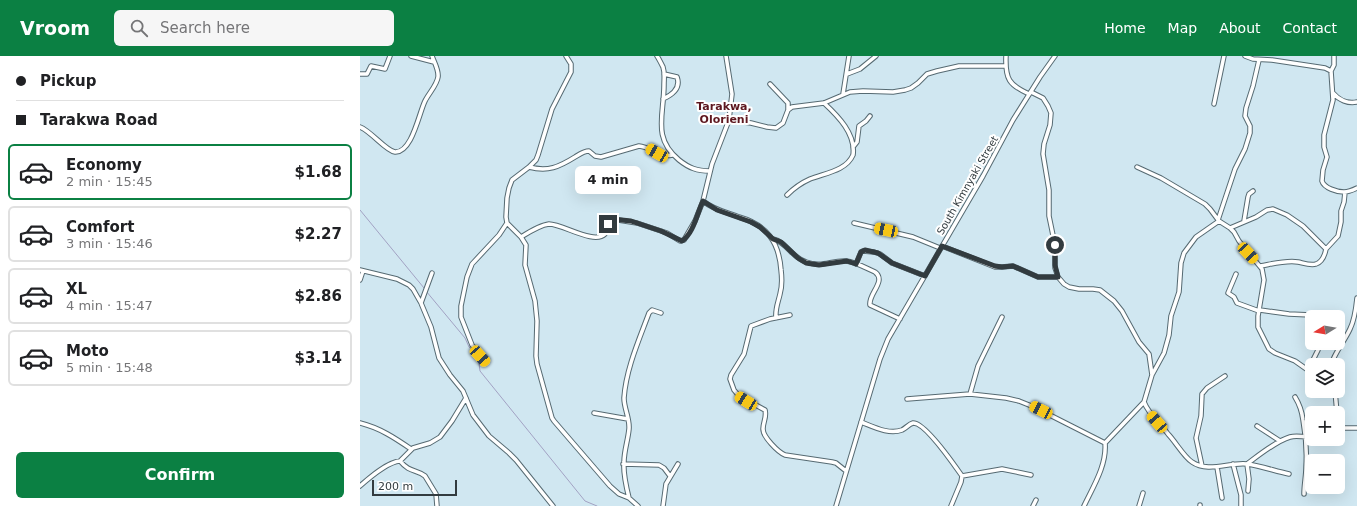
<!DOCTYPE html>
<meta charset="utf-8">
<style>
body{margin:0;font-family:"DejaVu Sans",sans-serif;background:#f6f6f6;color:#202124;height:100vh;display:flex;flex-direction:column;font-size:15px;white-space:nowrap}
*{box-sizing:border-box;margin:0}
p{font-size:13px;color:#757577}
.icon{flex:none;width:22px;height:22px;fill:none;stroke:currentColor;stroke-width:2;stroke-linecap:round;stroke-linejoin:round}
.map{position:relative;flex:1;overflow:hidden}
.side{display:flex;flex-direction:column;background:#fff;width:360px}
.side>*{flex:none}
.top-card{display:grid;align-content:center;height:88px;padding:0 16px;background:#fff}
.needle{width:26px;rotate:259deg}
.buttons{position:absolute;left:945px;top:254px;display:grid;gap:8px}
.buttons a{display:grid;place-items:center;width:40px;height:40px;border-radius:6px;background:#fff;box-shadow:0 4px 16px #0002;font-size:20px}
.scale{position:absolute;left:12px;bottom:10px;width:85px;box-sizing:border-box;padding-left:4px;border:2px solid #323b3f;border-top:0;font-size:11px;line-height:14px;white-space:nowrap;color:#323b3f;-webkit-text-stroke:3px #fff;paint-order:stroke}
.end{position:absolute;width:18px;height:18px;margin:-9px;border:5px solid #323b3f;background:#fff;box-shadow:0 0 0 2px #fff}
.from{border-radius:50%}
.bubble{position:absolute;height:28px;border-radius:6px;background:#fff;box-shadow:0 4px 16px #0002;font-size:13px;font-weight:600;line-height:28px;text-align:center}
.car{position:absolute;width:12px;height:24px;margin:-12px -6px;border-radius:5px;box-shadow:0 0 3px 1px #0007;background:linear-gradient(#f5c518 24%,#345 0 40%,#f5c518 0 76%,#345 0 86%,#f5c518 0)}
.top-card b{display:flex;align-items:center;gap:14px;height:38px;font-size:15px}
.top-card b+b{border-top:1px solid #e0e0e0}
.top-card i{width:10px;height:10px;background:#202124}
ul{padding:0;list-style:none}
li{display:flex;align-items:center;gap:12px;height:56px;margin:0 8px 6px;padding:0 8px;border:2px solid #e0e0e0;border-radius:6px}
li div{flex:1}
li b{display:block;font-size:15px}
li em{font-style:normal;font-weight:600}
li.active{border-color:#0b8043}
li>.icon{width:36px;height:36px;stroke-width:1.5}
.primary-button{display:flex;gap:8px;margin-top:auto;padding:8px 16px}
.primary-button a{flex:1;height:46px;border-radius:6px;background:#0b8043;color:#fff;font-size:16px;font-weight:600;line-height:46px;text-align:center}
header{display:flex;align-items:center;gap:24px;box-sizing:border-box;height:56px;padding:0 20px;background:#0b8043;color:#fff}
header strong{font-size:19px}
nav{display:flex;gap:22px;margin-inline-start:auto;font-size:14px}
.search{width:280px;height:36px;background:#f6f6f6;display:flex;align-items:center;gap:10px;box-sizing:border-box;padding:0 14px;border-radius:6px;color:#757577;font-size:15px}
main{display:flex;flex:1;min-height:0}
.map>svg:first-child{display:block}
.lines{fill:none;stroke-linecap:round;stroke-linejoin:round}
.stream{stroke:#a2a2c3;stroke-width:1}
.minor-casing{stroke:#566a72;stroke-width:5.5}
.minor{stroke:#fff;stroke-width:3.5}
.route{stroke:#323b3f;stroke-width:5}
.labels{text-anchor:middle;stroke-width:4;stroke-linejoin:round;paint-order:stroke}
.street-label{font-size:10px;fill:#323b3f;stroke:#fff}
.neighbourhood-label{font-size:11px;font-weight:bold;fill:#5d171f;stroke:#fff}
</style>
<header>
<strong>Vroom</strong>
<div class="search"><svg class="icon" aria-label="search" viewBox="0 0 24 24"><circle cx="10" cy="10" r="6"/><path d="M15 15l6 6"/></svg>Search here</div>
<nav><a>Home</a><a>Map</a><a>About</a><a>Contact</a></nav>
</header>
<main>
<section class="side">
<div class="top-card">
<b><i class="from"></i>Pickup</b>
<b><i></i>Tarakwa Road</b>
</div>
<ul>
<li class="active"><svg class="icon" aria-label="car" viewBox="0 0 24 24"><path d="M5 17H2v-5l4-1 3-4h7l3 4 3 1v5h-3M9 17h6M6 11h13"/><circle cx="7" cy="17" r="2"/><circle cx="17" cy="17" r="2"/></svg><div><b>Economy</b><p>2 min · 15:45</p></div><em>$1.68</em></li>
<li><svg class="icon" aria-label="car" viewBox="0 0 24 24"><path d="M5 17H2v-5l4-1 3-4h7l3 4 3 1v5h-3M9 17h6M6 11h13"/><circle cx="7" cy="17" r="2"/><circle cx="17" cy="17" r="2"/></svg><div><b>Comfort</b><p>3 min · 15:46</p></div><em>$2.27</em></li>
<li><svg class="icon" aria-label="car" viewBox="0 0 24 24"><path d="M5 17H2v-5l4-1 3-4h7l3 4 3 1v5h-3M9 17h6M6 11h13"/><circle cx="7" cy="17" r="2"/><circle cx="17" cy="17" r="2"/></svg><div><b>XL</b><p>4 min · 15:47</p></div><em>$2.86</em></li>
<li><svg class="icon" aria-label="car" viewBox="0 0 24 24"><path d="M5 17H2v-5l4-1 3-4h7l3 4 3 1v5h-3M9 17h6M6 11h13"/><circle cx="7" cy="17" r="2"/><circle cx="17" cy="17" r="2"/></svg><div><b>Moto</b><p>5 min · 15:48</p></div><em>$3.14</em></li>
</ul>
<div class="primary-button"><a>Confirm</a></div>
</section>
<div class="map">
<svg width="997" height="450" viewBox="0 0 997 450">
<rect width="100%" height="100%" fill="#d0e7f1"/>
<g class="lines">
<path class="stream" d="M0,154L64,232
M66,235L105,282L109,291L118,300L120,315L225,445L237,450"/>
<g class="minor-casing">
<path id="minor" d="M51,0L74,6
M206,0L211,8V16L192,53L178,99L176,104L169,111L152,124L149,132L147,142L146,161L147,167L161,181L166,189L165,209L175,245L177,265L176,300L177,308L192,362L194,365L250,430L259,438L269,442L278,450
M297,0C299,3 301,7 303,11C305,17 304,23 304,29C304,59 292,82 319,104C329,112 337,115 350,115
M646,0C645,23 649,29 669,38
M885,0L893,3L912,4L965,12L971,15L973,44L964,79V91L967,101L963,114L962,125C964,132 977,136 984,136C988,136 993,134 997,132
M971,15L974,9V0
M0,18H7L11,10L25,13L30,0
M487,18L500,13L516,0
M410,28L428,47V54
M671,36L683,42L688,50L691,57L690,69L684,88L683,98L689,134V160L695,189V212L698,221
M973,37C979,44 988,48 997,46
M483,38L489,0
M303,43C312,39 321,32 317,21L304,18
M854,48L864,0
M369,64L391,67L407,71L416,72L423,67L428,54L432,51L464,47L490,36L503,35L533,36L545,34L551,32L558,27L567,18L577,15L599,10H646
M0,71C11,75 26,95 35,96C52,97 59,57 65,45C69,37 77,29 78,21C79,14 74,6 72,0
M493,91L497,86L499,70L506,65L510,60
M169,111C188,116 199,111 215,101C220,98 224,95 229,95L235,100L241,101L279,90C291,91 299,102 312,99
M777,111L801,122L845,148L850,153L859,165L870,172L874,176L879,185L902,213L904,224L898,260V271L909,293L915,297L935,305L952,317
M427,139C434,132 441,127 450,123C465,117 486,115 493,99C496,78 478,60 464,47
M343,145C354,154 366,156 379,161C407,169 419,186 421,214C422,222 422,231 420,238C418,247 415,253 416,262
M858,164L875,113L885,93L890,77V70L885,60L886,52L893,30L899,4
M884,165L888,141L889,138L893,135
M494,167L553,181L580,192
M870,172L896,161L907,154L913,153L927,159L943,170L966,193C965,198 962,206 956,208C951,210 943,207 938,206C926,204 912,208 900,210
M161,181C169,176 180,169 189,168C203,168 234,189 245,178L248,165L252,163L277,167L307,177L320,185L324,184L335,165L343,145L352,108L369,64L372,38L366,0
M413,183C427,186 432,202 446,206C462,212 471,204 486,205C496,206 506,212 515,216C527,225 508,238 510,249L540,263
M582,190L635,211H642L653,210L678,221H698L704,228L709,231L719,233H733L740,234L754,245L762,255L779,286L789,298L792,319
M966,193L978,180L981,166V155L984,146L985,136
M496,208L501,196L503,195L514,196L520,198L532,207L565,220
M0,214L37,223L49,229L53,233L61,247L71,271L79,302L90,319L103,335L113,359L129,380L149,397L156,404L193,450
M876,218L868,237L874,241L877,247L899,255
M0,224L3,215
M61,247L72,217
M900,254L929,258L951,259
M430,259L410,263L391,270L384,298L371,319L370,323L374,334L379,340L405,354C407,361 403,366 403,373C403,381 418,396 425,399L472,406L476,407L486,415
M126,306L112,289L101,261V250L107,221L112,208L139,179L147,167
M971,309C975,296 984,286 990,273C995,263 996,252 997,242
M948,314L958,294L957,291L954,290
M975,335L977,357
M610,338L618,310L642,261
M935,341C940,349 942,356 943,364C946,380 947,395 946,411C946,420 944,429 944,438
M547,343L610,338L646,342L659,345L674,351L745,387
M784,346C789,359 800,367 808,378C815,385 824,401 832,406C848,417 869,406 887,408C901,410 915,415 929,418
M234,357L268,363
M978,364L980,373
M501,366C514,371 529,379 542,374C546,372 549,368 553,367C565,366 595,410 602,420L601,426L591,450
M0,367C20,372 35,382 51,393
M897,370L920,385
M978,375L982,372H997
M40,405L53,392L70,387L80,381L92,365L106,342
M263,408L299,409L304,412L310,420
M873,408L881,439V450
M842,410L836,382L841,360L842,338L847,332L865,320
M857,411L862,442
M602,420L642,413L671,419
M0,430C9,422 27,406 40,405C50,417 56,413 65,420L76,438L77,450
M888,435L889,423L887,408C899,399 916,385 930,381C937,379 945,381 952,382
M269,442C266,430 263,418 264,406C264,395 268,384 269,373C270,362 264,353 264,342C266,313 279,284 289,257L292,254L301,257
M303,450L306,428L318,408
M476,450L520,303L528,283L623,120L653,64L680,21L695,0
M673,450L676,444
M724,450C733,431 747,409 745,387L784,346L792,319L804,297L809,279L811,260L819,236L821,207L824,197L836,181L859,165
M779,450L783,437
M840,450V449"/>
</g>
<use href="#minor" class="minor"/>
</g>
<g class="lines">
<path class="route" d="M248,168V165L252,163L271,165L301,175L322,185C334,177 337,157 343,145L357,154L391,166L400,171L413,183L421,186L438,202L446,207L459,209L487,205L496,208L501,196L505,194L518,197L532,207L565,220L582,190L635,210L642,211L653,210L678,221H698L695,209V189"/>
</g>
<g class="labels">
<g class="street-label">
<text transform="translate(607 129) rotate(-60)" y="4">South Kimnyaki Street</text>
</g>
<g class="neighbourhood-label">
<text x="364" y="54">Tarakwa,<tspan x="364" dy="13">Olorieni</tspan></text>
</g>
</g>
</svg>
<div class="buttons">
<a><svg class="needle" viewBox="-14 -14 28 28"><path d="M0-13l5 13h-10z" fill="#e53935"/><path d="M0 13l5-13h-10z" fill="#757577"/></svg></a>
<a><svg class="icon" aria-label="layers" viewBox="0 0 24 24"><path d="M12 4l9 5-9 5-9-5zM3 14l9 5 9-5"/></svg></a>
<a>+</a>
<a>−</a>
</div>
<div class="scale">200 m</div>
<i class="end from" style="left:695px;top:189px"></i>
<i class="end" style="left:248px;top:168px"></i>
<div class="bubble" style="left:215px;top:110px;width:66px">4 min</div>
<i class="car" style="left:297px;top:97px;rotate:300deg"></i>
<i class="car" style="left:526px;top:174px;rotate:282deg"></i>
<i class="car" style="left:888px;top:197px;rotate:137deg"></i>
<i class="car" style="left:120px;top:300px;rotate:138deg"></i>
<i class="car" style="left:386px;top:345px;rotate:302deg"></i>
<i class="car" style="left:681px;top:354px;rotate:296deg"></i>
<i class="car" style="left:797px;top:366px;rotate:319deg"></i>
</div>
</main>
